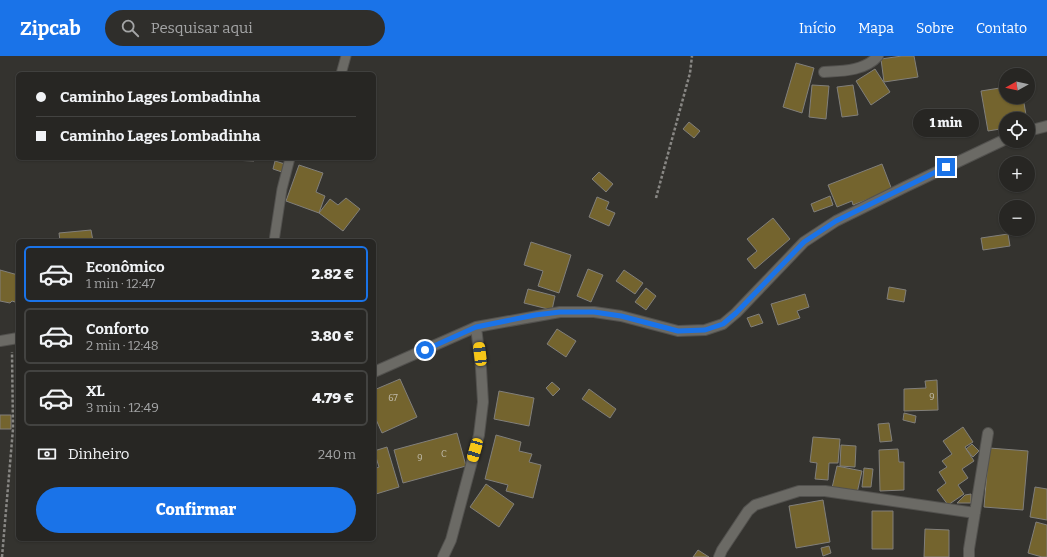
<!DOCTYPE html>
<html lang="pt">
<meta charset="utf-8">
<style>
body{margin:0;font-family:Bitter,serif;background:#2f2e2b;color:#f1f3f6;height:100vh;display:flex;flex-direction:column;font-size:15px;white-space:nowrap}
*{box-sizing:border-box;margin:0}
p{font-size:13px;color:#a4a5a6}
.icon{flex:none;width:22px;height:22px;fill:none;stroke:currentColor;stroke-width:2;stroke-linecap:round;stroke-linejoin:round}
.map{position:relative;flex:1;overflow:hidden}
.panel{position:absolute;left:16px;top:183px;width:360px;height:302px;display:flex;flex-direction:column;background:#272623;border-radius:6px;box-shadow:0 1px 3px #0004,0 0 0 1px #434341}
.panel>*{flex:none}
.banner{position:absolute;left:16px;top:16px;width:360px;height:88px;border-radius:6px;box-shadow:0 1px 3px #0004,0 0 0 1px #434341;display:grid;align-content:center;height:88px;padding:0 20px;background:#272623}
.needle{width:26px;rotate:262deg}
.tools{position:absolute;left:999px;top:12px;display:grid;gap:8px}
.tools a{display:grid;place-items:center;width:36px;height:36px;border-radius:50%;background:#272623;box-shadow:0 1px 3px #0004,0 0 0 1px #434341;font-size:20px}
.end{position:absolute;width:18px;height:18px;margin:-9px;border:5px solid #1a73e8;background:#fff;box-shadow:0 0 0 2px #fff}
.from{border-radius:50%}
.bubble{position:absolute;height:28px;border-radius:14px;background:#272623;box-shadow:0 1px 3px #0004,0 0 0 1px #434341;font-size:13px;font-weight:800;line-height:28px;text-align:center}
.car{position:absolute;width:12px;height:24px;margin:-12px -6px;border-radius:5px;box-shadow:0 0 3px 1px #0007;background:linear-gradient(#f5c518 24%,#345 0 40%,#f5c518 0 76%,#345 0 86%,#f5c518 0)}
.banner b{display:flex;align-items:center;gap:14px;height:38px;font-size:15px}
.banner b+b{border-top:1px solid #434341}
.banner i{width:10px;height:10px;background:#f1f3f6}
ul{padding:7px 0 0;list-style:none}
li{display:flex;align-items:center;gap:12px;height:56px;margin:0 8px 6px;padding:0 12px;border:2px solid #434341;border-radius:6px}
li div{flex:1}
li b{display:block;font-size:15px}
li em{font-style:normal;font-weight:800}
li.selected{border-color:#1a73e8}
li>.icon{width:36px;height:36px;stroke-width:1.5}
.pay{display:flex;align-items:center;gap:10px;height:44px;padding:0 20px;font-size:15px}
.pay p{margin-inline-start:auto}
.button{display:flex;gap:8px;margin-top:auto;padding:8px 20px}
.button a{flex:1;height:46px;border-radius:24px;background:#1a73e8;color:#fff;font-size:16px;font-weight:800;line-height:46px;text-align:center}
header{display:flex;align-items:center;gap:24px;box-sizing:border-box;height:56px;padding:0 20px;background:#1a73e8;color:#fff}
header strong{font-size:19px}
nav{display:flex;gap:22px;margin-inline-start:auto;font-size:14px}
.search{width:280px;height:36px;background:#2f2e2b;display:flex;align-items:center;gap:10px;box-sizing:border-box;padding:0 14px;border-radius:22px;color:#a4a5a6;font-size:15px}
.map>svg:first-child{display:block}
.building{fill:#74642e;stroke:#817f7b}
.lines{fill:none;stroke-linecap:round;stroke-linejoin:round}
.lane-casing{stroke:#52514e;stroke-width:11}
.street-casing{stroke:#52514e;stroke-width:12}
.path{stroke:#888784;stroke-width:2.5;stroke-dasharray:3 2;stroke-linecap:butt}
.lane{stroke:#6b6a65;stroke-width:9}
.street{stroke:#6b6a65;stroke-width:10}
.route{stroke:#1a73e8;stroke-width:5}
.labels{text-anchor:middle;stroke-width:3.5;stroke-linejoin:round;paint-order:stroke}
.number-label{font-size:9px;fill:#c3beaf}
</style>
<header>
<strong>Zipcab</strong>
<div class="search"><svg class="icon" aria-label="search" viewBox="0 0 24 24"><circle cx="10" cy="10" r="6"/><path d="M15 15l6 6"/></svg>Pesquisar aqui</div>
<nav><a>Início</a><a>Mapa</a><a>Sobre</a><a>Contato</a></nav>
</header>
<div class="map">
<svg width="1047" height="501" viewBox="0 0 1047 501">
<rect width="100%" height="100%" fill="#34332f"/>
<path class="building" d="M902,0H914L918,21L884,26L881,3Z
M796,7L814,12L802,57L783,51Z
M875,13L890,36L871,49L856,25Z
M812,29L829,30L826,63L809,61Z
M853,29L858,59L842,61L837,31Z
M1006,31V41H1023L1026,59L1004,62L1006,72L988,75L981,35Z
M689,66L700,75L694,82L683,73Z
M231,102H254V105L231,104Z
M275,105L285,108L282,116L273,113Z
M882,108L892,134L853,149L852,145L837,151L828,129Z
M299,109L323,117L316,136L325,140L319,157L286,145Z
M599,116L613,128L606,136L592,123Z
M830,140L833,149L814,156L811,148Z
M597,141L609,146L606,153L615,157L609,170L589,161Z
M346,142L360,153L343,175L319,157L330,143L338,149Z
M773,162L790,183L755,213L747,203L757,195L747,183Z
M91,174L93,185H60L59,177Z
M1008,178L1010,190L983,194L981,182Z
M531,186L571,199L559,237L538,230L543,215L524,209Z
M588,213L603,219L591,246L577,240Z
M0,214L18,219V247L12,245L10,247L0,245Z
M624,214L643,227L635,238L616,225Z
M889,231L906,234L904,246L887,243Z
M646,232L656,240L646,254L635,246Z
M528,233L555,240L552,254L524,247Z
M805,238L809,251L797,255L800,262L778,269L771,248Z
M759,258L763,267L751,271L747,262Z
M557,273L576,285L566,301L547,288Z
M400,323L417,361L382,377L374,359V334Z
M937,324L938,354L904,355V333L926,332L925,325Z
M552,326L560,333L553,340L546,332Z
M589,333L616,353L610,362L582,343Z
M499,335L534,342L529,370L494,363Z
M904,357L916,360L915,367L903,364Z
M0,359H11V373H0Z
M889,367L892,385L880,386L878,368Z
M963,371L973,386L965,391L974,405L962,413L968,422L958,429L964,438L948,449L937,434L946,427L939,416L947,411L942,405L952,398L943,385Z
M457,377L466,410L403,427L394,394Z
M496,379L521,386L519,395L532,398L529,406L541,409L533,442L506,435L508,429L485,423Z
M813,381L840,383L838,407H829L828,424L815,423L817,407L810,406Z
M972,388L979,395L973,401L966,393Z
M841,389L856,390L855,411L840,410Z
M387,391L399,431L376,438L374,431V413L379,411L374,395Z
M989,392L1028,395L1023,454L984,451Z
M898,393L899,406H904V434L880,435L879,394Z
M837,410L862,415L857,437L832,432Z
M864,412L873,413L871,431H862Z
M486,428L514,448L499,471L470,451Z
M1035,431L1047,433V464L1030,461Z
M971,438V447H957L965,439Z
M823,444L830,486L796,492L789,450Z
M872,455H893V493H872Z
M1036,466L1047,469V501H1042L1028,497Z
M925,473L949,474V501H924Z
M829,490L831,497L823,500L821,492Z
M698,494L709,501H693Z"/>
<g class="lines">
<g class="lane-casing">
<path id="lane" d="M341,18L346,0
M274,185L282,133L290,102"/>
</g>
<g class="street-casing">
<path id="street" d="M824,16C842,15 865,15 878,0
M1028,75L1047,70
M0,285L18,282
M374,316L476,271L560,256H594L621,260L678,275L705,274L723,268L736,257L804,186L836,165L905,131L1006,83
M443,501L451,484L479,379L483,346L481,312L476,271
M719,501L722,494L748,455L755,449L799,435H825L975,457
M969,501V493L988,377"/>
</g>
<path class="path" d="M656,142L690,17L692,0
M2,501L13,373L12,296"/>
<use href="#lane" class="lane"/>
<use href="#street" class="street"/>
</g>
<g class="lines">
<path class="route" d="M425,294L476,271L535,259L560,256H594L621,260L678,275L705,274L723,268L736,257L804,186L836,165L946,111"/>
</g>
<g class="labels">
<g class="number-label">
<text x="932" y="344">9</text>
<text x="393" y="345">67</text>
<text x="444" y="401">C</text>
<text x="420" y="405">9</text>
</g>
</g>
</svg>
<div class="tools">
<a><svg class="needle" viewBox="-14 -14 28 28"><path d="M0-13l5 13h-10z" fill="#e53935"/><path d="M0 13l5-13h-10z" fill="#a4a5a6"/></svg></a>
<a><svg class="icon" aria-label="locate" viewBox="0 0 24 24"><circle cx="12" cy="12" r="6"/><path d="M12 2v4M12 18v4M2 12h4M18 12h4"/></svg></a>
<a>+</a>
<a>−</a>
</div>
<i class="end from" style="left:425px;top:294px"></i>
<i class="end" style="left:946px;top:111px"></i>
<div class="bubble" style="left:913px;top:53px;width:66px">1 min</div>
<i class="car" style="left:480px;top:298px;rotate:353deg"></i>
<i class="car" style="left:475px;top:394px;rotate:196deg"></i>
<div class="banner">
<b><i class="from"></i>Caminho Lages Lombadinha</b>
<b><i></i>Caminho Lages Lombadinha</b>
</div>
<section class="panel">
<ul>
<li class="selected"><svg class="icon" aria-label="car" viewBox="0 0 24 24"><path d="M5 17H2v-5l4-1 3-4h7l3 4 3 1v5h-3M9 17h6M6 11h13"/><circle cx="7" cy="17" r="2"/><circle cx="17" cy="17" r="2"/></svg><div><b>Econômico</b><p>1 min · 12:47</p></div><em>2.82 €</em></li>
<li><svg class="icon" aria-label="car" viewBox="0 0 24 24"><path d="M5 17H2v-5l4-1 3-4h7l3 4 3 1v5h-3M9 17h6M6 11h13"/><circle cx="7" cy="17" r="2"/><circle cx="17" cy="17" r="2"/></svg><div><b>Conforto</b><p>2 min · 12:48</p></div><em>3.80 €</em></li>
<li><svg class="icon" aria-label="car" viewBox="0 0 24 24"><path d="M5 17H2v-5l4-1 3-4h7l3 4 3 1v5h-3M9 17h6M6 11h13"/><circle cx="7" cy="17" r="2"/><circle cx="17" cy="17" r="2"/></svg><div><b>XL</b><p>3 min · 12:49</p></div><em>4.79 €</em></li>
</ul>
<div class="pay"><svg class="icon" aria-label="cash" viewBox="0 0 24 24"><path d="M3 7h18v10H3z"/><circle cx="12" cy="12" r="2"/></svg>Dinheiro<p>240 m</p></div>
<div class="button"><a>Confirmar</a></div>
</section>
</div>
